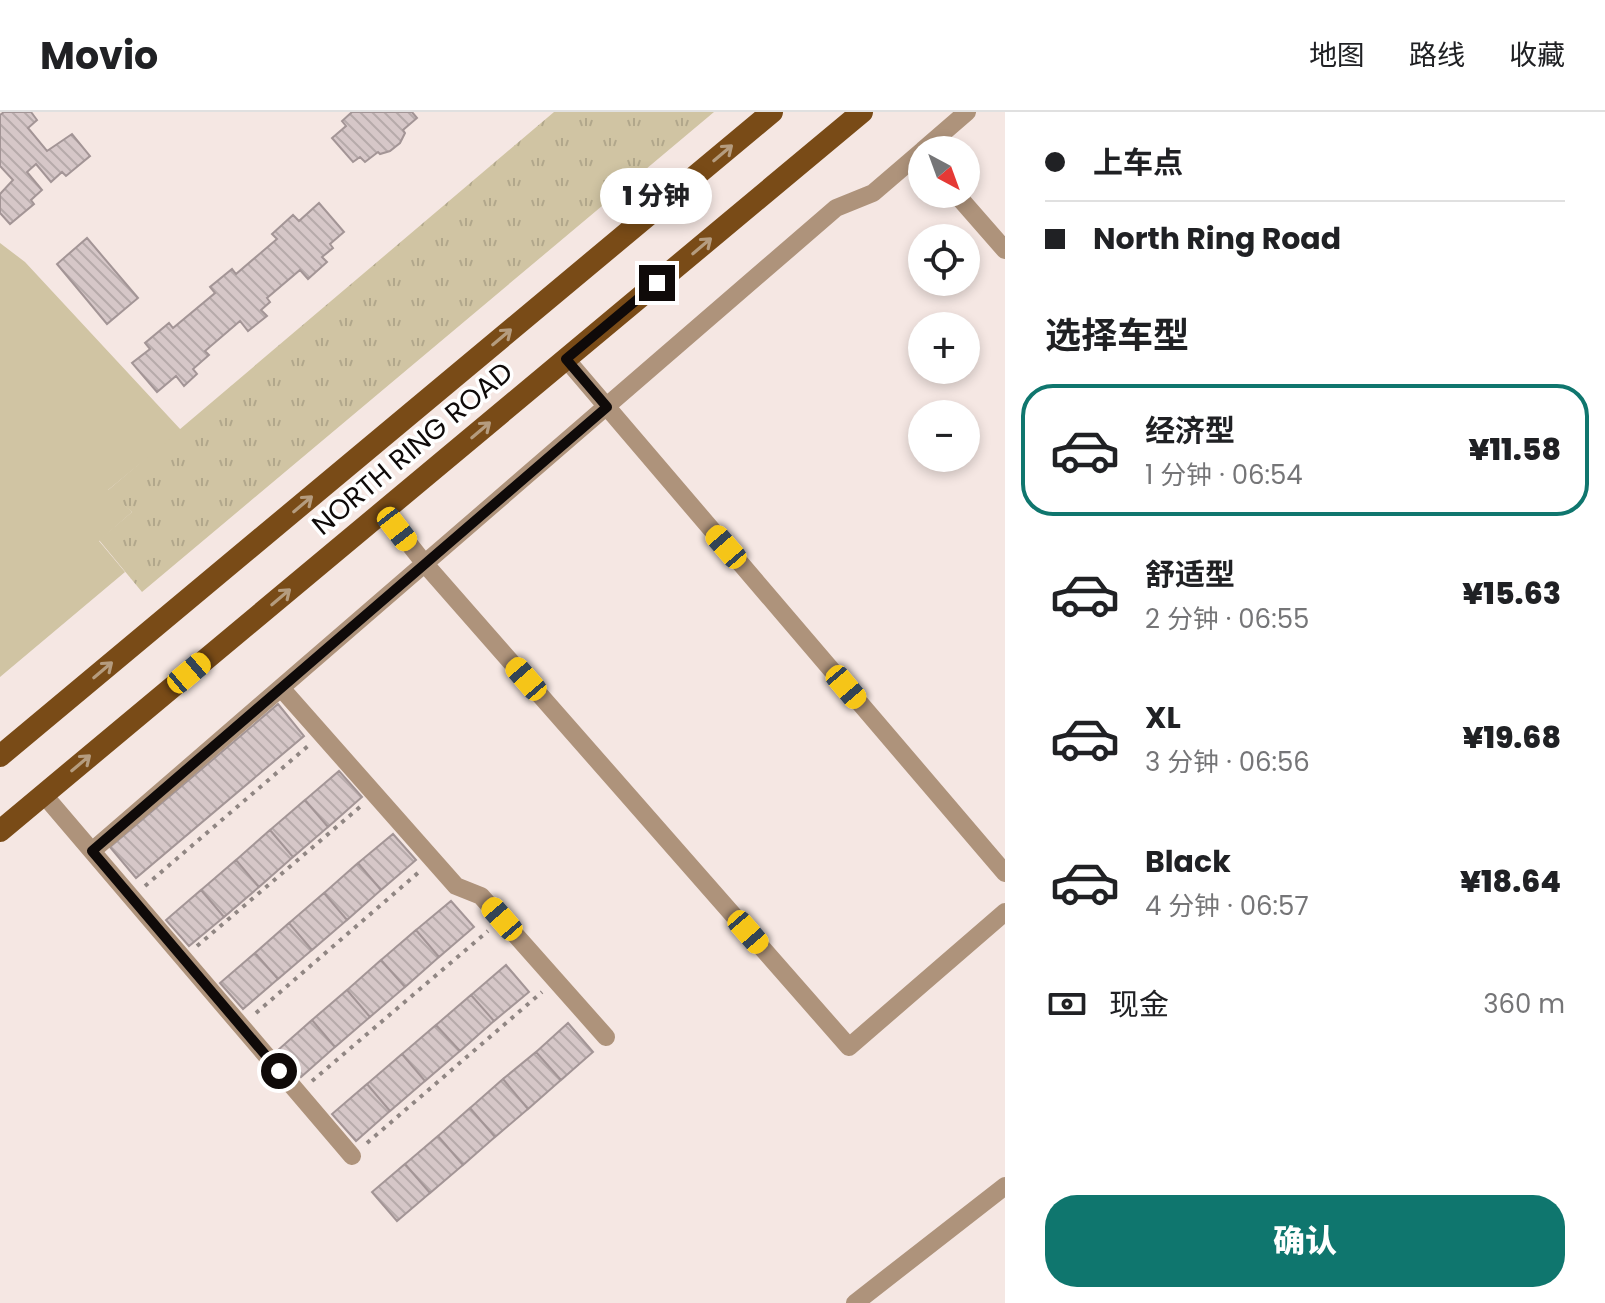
<!DOCTYPE html>
<html lang="zh">
<meta charset="utf-8">
<style>
body{margin:0;font-family:Poppins,"Noto Sans SC",sans-serif;background:#f2f2f2;color:#202124;height:100vh;display:flex;flex-direction:column;font-size:30px;white-space:nowrap}
*{box-sizing:border-box;margin:0}
p{font-size:26px;color:#757577}
.icon{flex:none;width:44px;height:44px;fill:none;stroke:currentColor;stroke-width:2;stroke-linecap:round;stroke-linejoin:round}
.map{position:relative;flex:1;overflow:hidden}
.side{display:flex;flex-direction:column;background:#fff;width:600px}
.side>*{flex:none}
.top-card{display:grid;align-content:center;height:176px;padding:0 40px;background:#fff}
.needle{width:52px;rotate:139deg}
.fabs{position:absolute;left:908px;top:24px;display:grid;gap:16px}
.fabs a{display:grid;place-items:center;width:72px;height:72px;border-radius:50%;background:#fff;box-shadow:0 4px 12px #0003;font-size:40px}
.end{position:absolute;width:36px;height:36px;margin:-18px;border:10px solid #0f0a09;background:#fff;box-shadow:0 0 0 4px #fff}
.from{border-radius:50%}
.bubble{position:absolute;height:56px;border-radius:28px;background:#fff;box-shadow:0 4px 12px #0003;font-size:26px;font-weight:800;line-height:56px;text-align:center}
.car{position:absolute;width:24px;height:48px;margin:-24px -12px;border-radius:10px;box-shadow:0 0 6px 2px #0007;background:linear-gradient(#f5c518 24%,#345 0 40%,#f5c518 0 76%,#345 0 86%,#f5c518 0)}
.top-card b{display:flex;align-items:center;gap:28px;height:76px;font-size:30px}
.top-card b+b{border-top:2px solid #e0e0e0}
.top-card i{width:20px;height:20px;background:#202124}
ul{padding:0;list-style:none}
li{display:flex;align-items:center;gap:24px;height:132px;margin:0 16px 12px;padding:0 24px;border:4px solid transparent;border-radius:32px}
li div{flex:1}
li b{display:block;font-size:30px}
li em{font-style:normal;font-weight:800}
li.on{border-color:#0f766e}
li>.icon{width:72px;height:72px;stroke-width:1.5}
h2{padding:0 40px;font-size:36px;line-height:96px}
.pay{display:flex;align-items:center;gap:20px;height:88px;padding:0 40px;font-size:30px}
.pay p{margin-inline-start:auto}
.primary-button{display:flex;gap:16px;margin-top:auto;padding:16px 40px}
.primary-button a{flex:1;height:92px;border-radius:32px;background:#0f766e;color:#fff;font-size:32px;font-weight:800;line-height:92px;text-align:center}
header{display:flex;align-items:center;gap:48px;box-sizing:border-box;height:112px;padding:0 40px;background:#fff;border-bottom:2px solid #e0e0e0}
header strong{font-size:38px}
nav{display:flex;gap:44px;margin-inline-start:auto;font-size:28px}
main{display:flex;flex:1;min-height:0}
.map>svg:first-child{display:block}
.grass{fill:url(#grass-tufts)}
.park{fill:#d0c4a3}
.building{fill:url(#building-back-hatch);stroke:#a39596;stroke-width:2}
.lines{fill:none;stroke-linecap:round;stroke-linejoin:round}
.path{stroke:#908683;stroke-width:4;stroke-dasharray:4 6;stroke-linecap:butt}
.minor{stroke:#ae937b;stroke-width:18}
.primary{stroke:#794b17;stroke-width:22}
.oneway{stroke:#b59c7f}
.route{stroke:#0f0a09;stroke-width:10}
.labels{text-anchor:middle;stroke-width:7;stroke-linejoin:round;paint-order:stroke}
.street-label{font-size:28px;fill:#0f0a09;stroke:#fff}
</style>
<header>
<strong>Movio</strong>
<nav><a>地图</a><a>路线</a><a>收藏</a></nav>
</header>
<main>
<div class="map">
<svg width="1005" height="1191" viewBox="0 0 1005 1191">
<defs>
<pattern id="grass-tufts" width="24" height="20" patternUnits="userSpaceOnUse" patternTransform="scale(2)"><rect width="24" height="20" fill="#d0c4a3"/><path d="M3 7l-1-3M5 7V3M7 7l1-3M15 17l-1-3M17 17v-4M19 17l1-3" fill="none" stroke="#b1a78b"/></pattern>
<pattern id="building-back-hatch" width="6" height="6" patternUnits="userSpaceOnUse" patternTransform="scale(2)"><rect width="6" height="6" fill="#d6c7c8"/><path d="M-1 5l2 2M0 0l6 6M5-1l2 2" fill="none" stroke="#b6aaaa"/></pattern>
</defs>
<rect width="100%" height="100%" fill="#f5e7e3"/>
<path class="grass" d="M554,0H714L142,480L99,428L132,400L107,379Z"/>
<path class="park" d="M0,131L25,150L181,318L108,378L132,400L99,429L125,460L0,565Z"/>
<path class="building" d="M4,0H31L37,8L28,16L47,39L72,22L90,44L66,64L62,60L51,70L36,52L27,60L42,78L31,88L34,92L10,112L0,101V82L13,68L0,54V3Z
M352,0H412L417,6L403,18L405,21L400,31L390,39L380,42L378,40L365,50L360,45L353,50L332,26L346,14L342,9Z
M319,91L344,120L330,132L333,136L322,145L327,150L308,167L300,158L267,186L270,190L261,198L267,204L248,219L240,209L205,239L209,243L193,257L197,262L184,274L176,264L157,280L132,251L150,237L145,231L169,211L173,216L215,181L210,175L232,157L236,162L277,127L272,122L293,103L299,109Z
M87,126L138,186L107,212L57,152Z
M278,592L304,624L136,766L110,735Z
M339,659L362,685L328,715L305,688Z
M305,688L328,715L293,745L270,718Z
M270,718L293,745L259,775L236,748Z
M393,722L416,748L381,778L358,751Z
M236,748L259,775L224,805L201,778Z
M358,751L381,778L347,808L324,781Z
M201,778L224,805L189,834L166,808Z
M324,781L347,808L312,838L289,811Z
M451,789L474,815L439,845L416,818Z
M289,811L312,838L278,867L255,841Z
M416,818L439,845L405,875L381,848Z
M255,841L278,867L243,897L220,871Z
M381,848L405,875L370,905L347,878Z
M506,853L529,880L494,909L471,883Z
M347,878L370,905L335,935L312,908Z
M471,883L494,909L460,939L436,913Z
M312,908L335,935L301,965L278,938Z
M568,911L593,940L561,968L536,940Z
M436,913L460,939L425,969L402,942Z
M536,940L561,968L528,997L503,967Z
M402,942L425,969L390,999L367,972Z
M503,967L528,997L495,1025L470,996Z
M367,972L390,999L356,1029L332,1002Z
M470,996L495,1025L463,1053L438,1024Z
M438,1024L463,1053L430,1081L405,1052Z
M405,1052L430,1081L397,1109L372,1080Z"/>
<g class="lines">
<path class="path" d="M145,774L308,634
M197,834L361,694
M256,901L419,760
M312,969L488,819
M367,1031L542,880"/>
<path class="minor" d="M923,38L967,0
M956,82L1005,138
M566,247L1005,761
M383,399L425,452L849,935L1005,800
M281,576L456,774L481,784L606,925
M44,683L352,1044
M92,739L836,96L873,81L922,39
M855,1191L1005,1074"/>
<path class="primary" d="M0,644L772,0
M0,719L862,0"/>
</g>
<defs><path id="oneway-shaft" d="M-6 0H5M1.5-3L5.5 0L1.5 3" fill="none" stroke-width="1.6" stroke-linecap="round" stroke-linejoin="round" transform="scale(2)"/></defs>
<g class="oneway">
<use href="#oneway-shaft" transform="translate(723 41) rotate(-40)"/>
<use href="#oneway-shaft" transform="translate(702 134) rotate(-40)"/>
<use href="#oneway-shaft" transform="translate(502 225) rotate(-40)"/>
<use href="#oneway-shaft" transform="translate(481 318) rotate(-40)"/>
<use href="#oneway-shaft" transform="translate(303 392) rotate(-40)"/>
<use href="#oneway-shaft" transform="translate(281 485) rotate(-40)"/>
<use href="#oneway-shaft" transform="translate(103 558) rotate(-40)"/>
<use href="#oneway-shaft" transform="translate(81 651) rotate(-40)"/>
</g>
<g class="lines">
<path class="route" d="M279,959L92,739L607,295L566,247L657,171"/>
</g>
<g class="labels">
<g class="street-label">
<text transform="translate(412 336) rotate(-40)" y="10">NORTH RING ROAD</text>
</g>
</g>
</svg>
<div class="fabs">
<a><svg class="needle" viewBox="-14 -14 28 28"><path d="M0-13l5 13h-10z" fill="#e53935"/><path d="M0 13l5-13h-10z" fill="#757577"/></svg></a>
<a><svg class="icon" aria-label="locate" viewBox="0 0 24 24"><circle cx="12" cy="12" r="6"/><path d="M12 2v4M12 18v4M2 12h4M18 12h4"/></svg></a>
<a>+</a>
<a>−</a>
</div>
<i class="end from" style="left:279px;top:959px"></i>
<i class="end" style="left:657px;top:171px"></i>
<div class="bubble" style="left:600px;top:56px;width:112px">1 分钟</div>
<i class="car" style="left:397px;top:417px;rotate:142deg"></i>
<i class="car" style="left:726px;top:435px;rotate:319deg"></i>
<i class="car" style="left:189px;top:561px;rotate:50deg"></i>
<i class="car" style="left:526px;top:567px;rotate:319deg"></i>
<i class="car" style="left:846px;top:575px;rotate:140deg"></i>
<i class="car" style="left:502px;top:807px;rotate:319deg"></i>
<i class="car" style="left:748px;top:820px;rotate:139deg"></i>
</div>
<section class="side">
<div class="top-card">
<b><i class="from"></i>上车点</b>
<b><i></i>North Ring Road</b>
</div>
<h2>选择车型</h2>
<ul>
<li class="on"><svg class="icon" aria-label="car" viewBox="0 0 24 24"><path d="M5 17H2v-5l4-1 3-4h7l3 4 3 1v5h-3M9 17h6M6 11h13"/><circle cx="7" cy="17" r="2"/><circle cx="17" cy="17" r="2"/></svg><div><b>经济型</b><p>1 分钟 · 06:54</p></div><em>¥11.58</em></li>
<li><svg class="icon" aria-label="car" viewBox="0 0 24 24"><path d="M5 17H2v-5l4-1 3-4h7l3 4 3 1v5h-3M9 17h6M6 11h13"/><circle cx="7" cy="17" r="2"/><circle cx="17" cy="17" r="2"/></svg><div><b>舒适型</b><p>2 分钟 · 06:55</p></div><em>¥15.63</em></li>
<li><svg class="icon" aria-label="car" viewBox="0 0 24 24"><path d="M5 17H2v-5l4-1 3-4h7l3 4 3 1v5h-3M9 17h6M6 11h13"/><circle cx="7" cy="17" r="2"/><circle cx="17" cy="17" r="2"/></svg><div><b>XL</b><p>3 分钟 · 06:56</p></div><em>¥19.68</em></li>
<li><svg class="icon" aria-label="car" viewBox="0 0 24 24"><path d="M5 17H2v-5l4-1 3-4h7l3 4 3 1v5h-3M9 17h6M6 11h13"/><circle cx="7" cy="17" r="2"/><circle cx="17" cy="17" r="2"/></svg><div><b>Black</b><p>4 分钟 · 06:57</p></div><em>¥18.64</em></li>
</ul>
<div class="pay"><svg class="icon" aria-label="cash" viewBox="0 0 24 24"><path d="M3 7h18v10H3z"/><circle cx="12" cy="12" r="2"/></svg>现金<p>360 m</p></div>
<div class="primary-button"><a>确认</a></div>
</section>
</main>
